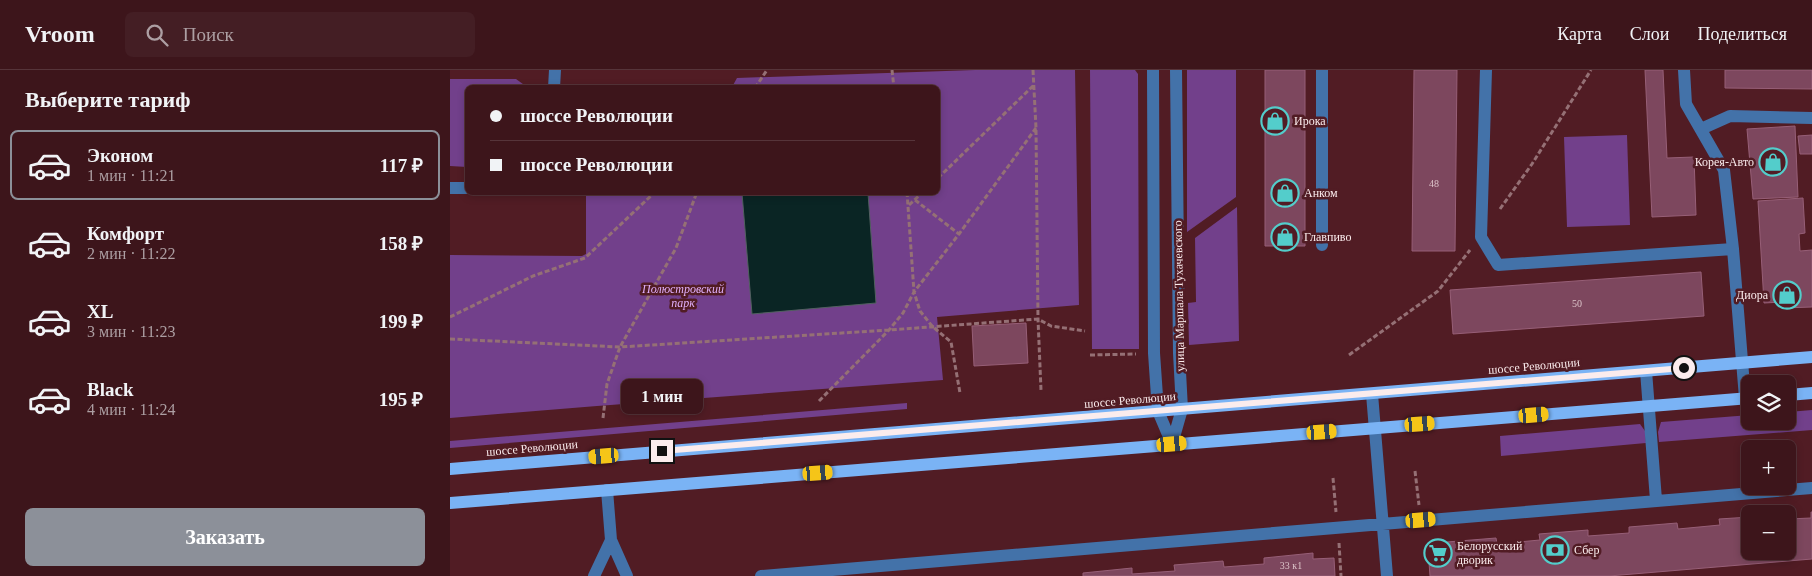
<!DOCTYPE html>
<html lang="ru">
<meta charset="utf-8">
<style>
body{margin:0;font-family:Georgia,serif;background:#441e24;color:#f1f3f6;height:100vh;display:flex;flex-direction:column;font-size:19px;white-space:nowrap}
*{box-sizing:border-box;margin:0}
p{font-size:16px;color:#ad9fa3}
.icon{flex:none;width:28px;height:28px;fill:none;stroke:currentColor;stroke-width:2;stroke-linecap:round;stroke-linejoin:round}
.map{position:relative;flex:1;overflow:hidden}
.panel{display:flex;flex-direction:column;background:#3d151b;width:450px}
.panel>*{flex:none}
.banner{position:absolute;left:15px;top:15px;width:475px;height:110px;border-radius:8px;box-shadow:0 2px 8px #0003,0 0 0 1px #56343a;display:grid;align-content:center;height:110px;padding:0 25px;background:#3d151b}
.buttons{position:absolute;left:1291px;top:305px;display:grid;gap:10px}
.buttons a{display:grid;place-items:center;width:55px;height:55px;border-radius:8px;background:#3d151b;box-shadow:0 2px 8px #0003,0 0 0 1px #56343a;font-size:25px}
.end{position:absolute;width:22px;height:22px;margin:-11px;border:6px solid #fbeced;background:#111;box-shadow:0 0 0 2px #111}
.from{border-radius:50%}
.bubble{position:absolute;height:35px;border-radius:8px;background:#3d151b;box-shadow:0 2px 8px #0003,0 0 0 1px #56343a;font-size:16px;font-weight:600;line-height:35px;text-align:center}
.car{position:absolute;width:15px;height:30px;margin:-15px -8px;border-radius:6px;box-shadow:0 0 4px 1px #0007;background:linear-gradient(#f5c518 24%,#345 0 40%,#f5c518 0 76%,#345 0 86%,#f5c518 0)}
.banner b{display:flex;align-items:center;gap:18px;height:48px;font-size:19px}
.banner b+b{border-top:1px solid #56343a}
.banner i{width:12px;height:12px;background:#f1f3f6}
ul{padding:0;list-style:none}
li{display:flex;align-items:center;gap:15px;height:70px;margin:0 10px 8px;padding:0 15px;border:2px solid transparent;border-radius:8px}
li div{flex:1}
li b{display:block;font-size:19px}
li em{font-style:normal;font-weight:600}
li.current{border-color:#8c9099}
li>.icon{width:45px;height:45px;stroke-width:1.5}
h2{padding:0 25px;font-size:22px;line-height:60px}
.action{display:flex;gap:10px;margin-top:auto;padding:10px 25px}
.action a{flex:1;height:58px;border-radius:8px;background:#8c9099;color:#fff;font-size:20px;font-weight:600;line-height:58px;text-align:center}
header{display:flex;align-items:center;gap:30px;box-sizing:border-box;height:70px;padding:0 25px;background:#3d151b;border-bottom:1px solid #56343a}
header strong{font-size:24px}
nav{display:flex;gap:28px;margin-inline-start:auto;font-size:18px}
.search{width:350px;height:45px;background:#441e24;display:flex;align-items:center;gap:12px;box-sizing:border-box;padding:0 18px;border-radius:8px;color:#ad9fa3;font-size:19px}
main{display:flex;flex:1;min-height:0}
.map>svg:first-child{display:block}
.green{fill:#72408b}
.water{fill:#0a2524;stroke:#526160}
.building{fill:#7d475e;stroke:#975f77}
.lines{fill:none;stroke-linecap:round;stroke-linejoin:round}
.path{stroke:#957075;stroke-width:3;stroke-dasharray:5 2.5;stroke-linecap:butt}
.minor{stroke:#4372a9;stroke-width:12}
.major{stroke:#7ab3f5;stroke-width:12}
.route{stroke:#fbeced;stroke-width:6}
.labels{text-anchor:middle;stroke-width:5;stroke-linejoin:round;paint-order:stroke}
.number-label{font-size:10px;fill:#dcc3c9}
.poi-label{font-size:12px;fill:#fbeced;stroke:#511c24;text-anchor:start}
.park-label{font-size:12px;font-style:italic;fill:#e0affa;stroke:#511c24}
.street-label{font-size:12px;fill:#fbeced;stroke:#511c24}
</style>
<header>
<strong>Vroom</strong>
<div class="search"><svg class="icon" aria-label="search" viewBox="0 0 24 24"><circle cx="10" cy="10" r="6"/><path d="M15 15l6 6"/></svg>Поиск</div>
<nav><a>Карта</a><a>Слои</a><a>Поделиться</a></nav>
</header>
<main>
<section class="panel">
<h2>Выберите тариф</h2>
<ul>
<li class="current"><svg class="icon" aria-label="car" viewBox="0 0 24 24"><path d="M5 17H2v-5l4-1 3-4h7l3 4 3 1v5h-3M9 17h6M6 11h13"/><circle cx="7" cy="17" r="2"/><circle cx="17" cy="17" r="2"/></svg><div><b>Эконом</b><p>1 мин · 11:21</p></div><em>117 ₽</em></li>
<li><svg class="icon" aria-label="car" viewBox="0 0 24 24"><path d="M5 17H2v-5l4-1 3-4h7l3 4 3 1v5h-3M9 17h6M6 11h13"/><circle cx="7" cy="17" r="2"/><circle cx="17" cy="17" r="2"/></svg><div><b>Комфорт</b><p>2 мин · 11:22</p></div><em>158 ₽</em></li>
<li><svg class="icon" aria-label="car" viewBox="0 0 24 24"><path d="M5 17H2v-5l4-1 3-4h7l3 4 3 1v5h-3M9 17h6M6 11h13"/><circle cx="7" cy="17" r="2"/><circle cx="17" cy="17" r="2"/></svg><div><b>XL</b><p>3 мин · 11:23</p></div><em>199 ₽</em></li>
<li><svg class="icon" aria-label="car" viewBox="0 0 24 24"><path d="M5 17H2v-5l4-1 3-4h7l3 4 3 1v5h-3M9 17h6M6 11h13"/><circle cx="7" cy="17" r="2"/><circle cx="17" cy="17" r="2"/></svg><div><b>Black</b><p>4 мин · 11:24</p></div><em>195 ₽</em></li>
</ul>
<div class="action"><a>Заказать</a></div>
</section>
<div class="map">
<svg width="1362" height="506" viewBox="0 0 1362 506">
<rect width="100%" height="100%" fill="#511c24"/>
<path class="green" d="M525,0H625L629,235L487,247L493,310L147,336L0,348V185L132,186L136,184V123L488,122V18L282,17L287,8Z
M640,0H685L688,4L689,279H642Z
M737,0H786V127L737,162Z
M0,9H66L77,17L18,18L17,97L0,96Z
M1177,65L1180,155L1117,157L1114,67Z
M787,137L789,271L739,275L738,233L746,232L745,168Z
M457,333V339L0,378V371Z
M1362,340V360L1209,372L1208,362L1211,352L1300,345V351H1338V342Z
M1190,354L1195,361L1196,373L1051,386L1050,366Z"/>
<path class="water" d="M292,123H418L426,233L302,244Z"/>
<path class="building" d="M815,0H855V176H815Z
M964,0H1007L1005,181H962Z
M1195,0H1213L1217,88L1244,87L1246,145L1202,147Z
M1275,0H1362V19L1275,18Z
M1345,56L1348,127L1303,129L1297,59Z
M1362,65V84H1350L1348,66Z
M1353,128L1355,163L1349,164L1350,181L1362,180V237L1333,238V232L1314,233L1308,131Z
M1251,202L1254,246L1003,264L1000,220Z
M576,253L578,293L524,296L522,256Z
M1361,442H1362V489L1159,506H980L978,479L998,477L997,472L1046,468L1047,474L1090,470L1089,464L1138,460V466L1179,463V457L1227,453L1228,459L1270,455L1269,449L1300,447V481H1338V449L1361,448Z
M863,483V489L884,488L885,506H633V503L682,498V504L725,501L724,495L773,491L774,497L814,494V488Z"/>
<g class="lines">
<path class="path" d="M442,0L444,18
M583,0L586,58L588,249L591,320
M305,18L317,0
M488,108L584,15
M457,122L464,222L470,241L482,256L501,272L510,323
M465,130L509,164
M459,135L473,122
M1050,139L1082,94L1141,0
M0,247L83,206L135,188L205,122
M0,269L170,277L439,260L588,249L601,256L635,261
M640,285L686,284
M899,285L988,221L1020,180
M369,331L439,260L453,243L464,222L509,164L586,58
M153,348L157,314L170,277L226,178L247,122
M965,401L969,435
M883,408L886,442
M889,473L891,506"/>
<path class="minor" d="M703,0L704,283L708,341L722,374
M872,0V175
M1036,0L1031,167L1048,195L1283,179
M1234,0L1236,34L1274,100L1283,179L1295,328
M104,18L105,0
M1251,59L1280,46L1362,48
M0,118H18
M1196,301L1206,430
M922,324L937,506
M722,374L732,339L729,283L726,0
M157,420L161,470L177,506
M144,506L161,470
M311,506L1362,418"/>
<path class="major" d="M1338,325L1362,323
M0,399L1362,287
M0,433L1300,328"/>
</g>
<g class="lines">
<path class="route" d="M212,381L1234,298"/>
</g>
<defs>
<g id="shop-ring" transform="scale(1.4375)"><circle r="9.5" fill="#511c24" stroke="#53cdcb" stroke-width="1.5"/><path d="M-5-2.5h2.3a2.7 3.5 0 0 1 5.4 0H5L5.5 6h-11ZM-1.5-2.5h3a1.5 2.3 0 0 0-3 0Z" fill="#53cdcb"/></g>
<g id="bank-ring" transform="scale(1.4375)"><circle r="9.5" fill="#511c24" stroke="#53cdcb" stroke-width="1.5"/><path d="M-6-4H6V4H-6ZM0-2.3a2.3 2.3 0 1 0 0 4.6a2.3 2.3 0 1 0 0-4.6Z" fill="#53cdcb"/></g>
<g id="supermarket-ring" transform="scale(1.4375)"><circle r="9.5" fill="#511c24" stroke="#53cdcb" stroke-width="1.5"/><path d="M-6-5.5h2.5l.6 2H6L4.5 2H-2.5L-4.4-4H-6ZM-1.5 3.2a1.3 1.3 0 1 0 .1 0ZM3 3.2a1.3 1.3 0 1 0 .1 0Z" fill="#53cdcb"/></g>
</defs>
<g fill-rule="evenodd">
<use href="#shop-ring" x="825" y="51"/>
<use href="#shop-ring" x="1323" y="92"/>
<use href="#shop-ring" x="835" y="123"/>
<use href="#shop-ring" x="835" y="167"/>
<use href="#shop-ring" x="1337" y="225"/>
<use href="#bank-ring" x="1105" y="480"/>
<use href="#supermarket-ring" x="988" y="483"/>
</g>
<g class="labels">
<g class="number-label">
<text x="984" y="117">48</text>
<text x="1127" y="237">50</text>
<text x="841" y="499">33 к1</text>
</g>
<g class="poi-label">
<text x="844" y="55">Ирока</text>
<text x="1304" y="96" text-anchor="end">Корея-Авто</text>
<text x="854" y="127">Анком</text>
<text x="854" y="171">Главпиво</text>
<text x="1318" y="229" text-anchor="end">Диора</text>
<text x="1007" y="480">Белорусский<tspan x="1007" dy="14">дворик</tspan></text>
<text x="1124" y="484">Сбер</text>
</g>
<g class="park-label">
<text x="233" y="223">Полюстровский<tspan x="233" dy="14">парк</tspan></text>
</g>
<g class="street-label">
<text transform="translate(729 226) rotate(-91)" y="4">улица Маршала Тухачевского</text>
<text transform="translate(1084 296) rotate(-5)" y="4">шоссе Революции</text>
<text transform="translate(680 330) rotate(-5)" y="4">шоссе Революции</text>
<text transform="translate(82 378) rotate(-5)" y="4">шоссе Революции</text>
</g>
</g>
</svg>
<div class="buttons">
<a><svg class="icon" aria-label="layers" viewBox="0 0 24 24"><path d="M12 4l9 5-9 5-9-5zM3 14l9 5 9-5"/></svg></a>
<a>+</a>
<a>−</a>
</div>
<i class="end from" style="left:1234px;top:298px"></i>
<i class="end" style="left:212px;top:381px"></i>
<div class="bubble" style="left:171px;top:309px;width:82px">1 мин</div>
<i class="car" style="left:1084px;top:345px;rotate:85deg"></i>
<i class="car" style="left:970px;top:354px;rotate:86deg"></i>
<i class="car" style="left:872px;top:362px;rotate:86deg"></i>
<i class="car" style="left:722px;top:374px;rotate:85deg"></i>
<i class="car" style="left:154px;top:386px;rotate:265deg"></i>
<i class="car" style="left:368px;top:403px;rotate:86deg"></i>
<i class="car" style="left:971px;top:450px;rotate:85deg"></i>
<div class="banner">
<b><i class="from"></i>шоссе Революции</b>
<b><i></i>шоссе Революции</b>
</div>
</div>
</main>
